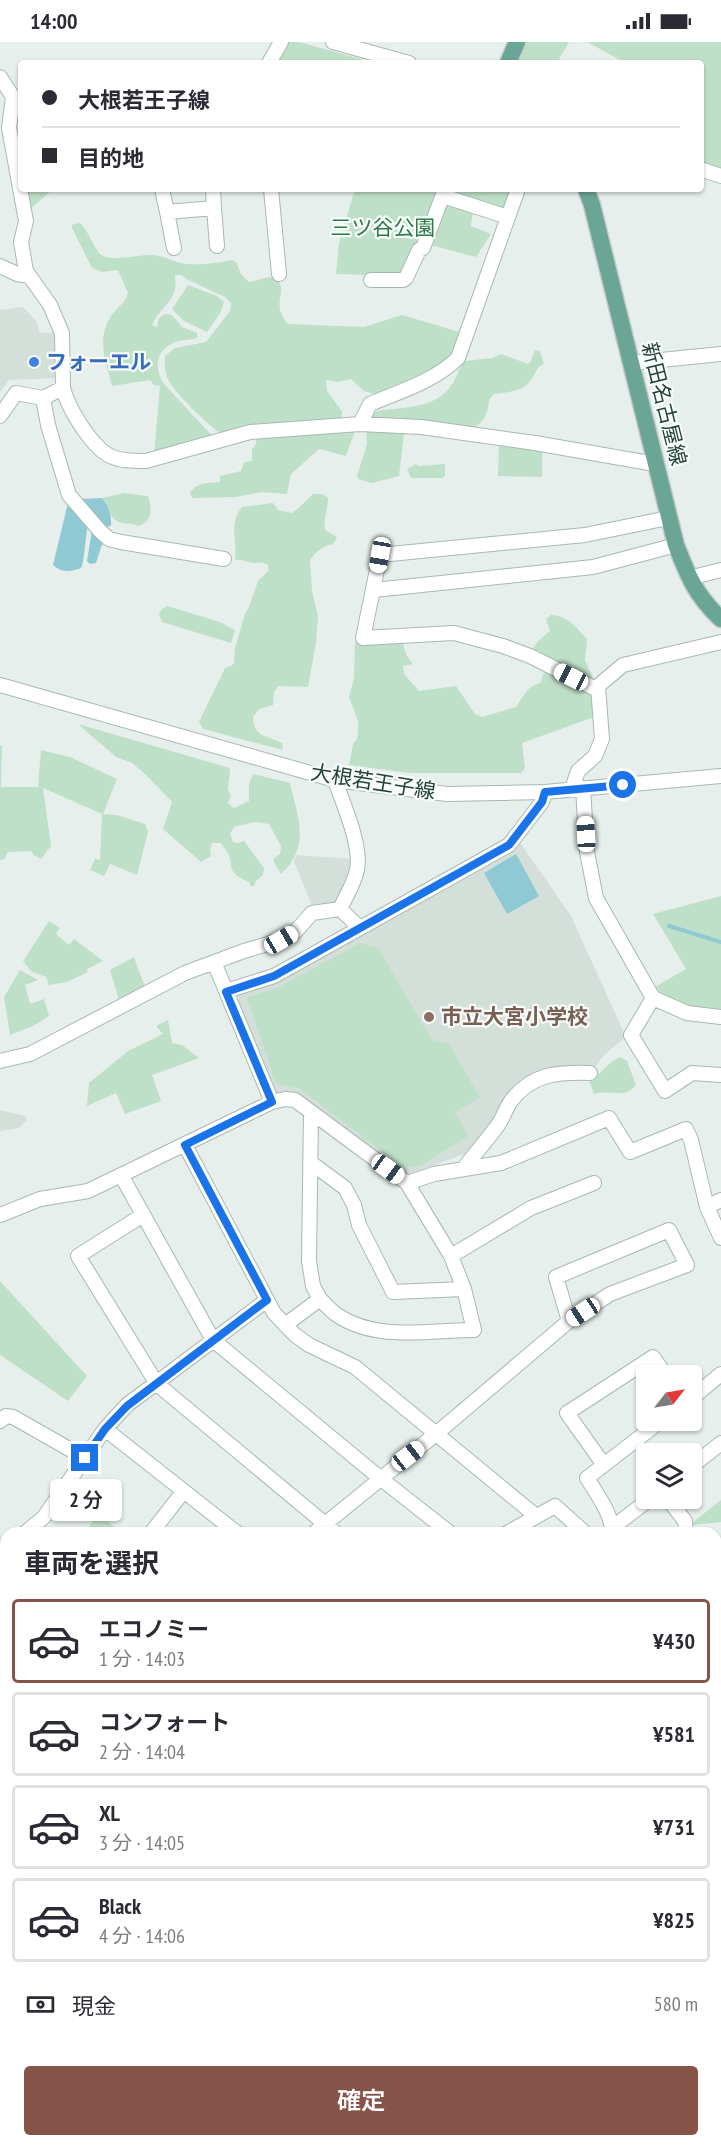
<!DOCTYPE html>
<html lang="ja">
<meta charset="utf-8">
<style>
body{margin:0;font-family:"PT Sans Narrow","Noto Sans JP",sans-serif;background:#f7f7f7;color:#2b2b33;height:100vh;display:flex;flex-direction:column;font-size:22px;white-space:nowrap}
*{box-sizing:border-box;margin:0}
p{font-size:20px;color:#7c7c81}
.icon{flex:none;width:33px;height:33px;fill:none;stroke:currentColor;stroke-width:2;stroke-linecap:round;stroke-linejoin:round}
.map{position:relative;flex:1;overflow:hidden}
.drawer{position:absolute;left:0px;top:1485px;width:722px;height:620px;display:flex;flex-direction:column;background:#fff;border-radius:18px 18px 0 0;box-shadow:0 2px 4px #0004}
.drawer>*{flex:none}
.hud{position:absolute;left:18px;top:18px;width:686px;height:132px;border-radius:6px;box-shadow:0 2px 4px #0004;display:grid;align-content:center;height:132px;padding:0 24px;background:#fff}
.needle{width:39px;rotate:59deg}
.fabs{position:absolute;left:636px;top:1323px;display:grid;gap:12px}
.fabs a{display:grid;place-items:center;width:66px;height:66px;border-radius:6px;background:#fff;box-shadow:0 2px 4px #0004;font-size:30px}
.end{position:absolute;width:27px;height:27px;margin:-14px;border:8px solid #1a73e8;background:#fff;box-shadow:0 0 0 3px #fff}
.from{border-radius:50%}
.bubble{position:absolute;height:42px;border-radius:6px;background:#fff;box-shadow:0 2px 4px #0004;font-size:20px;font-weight:600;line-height:42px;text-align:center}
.car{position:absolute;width:18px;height:36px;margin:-18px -9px;border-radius:8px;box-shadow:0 0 4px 2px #0007;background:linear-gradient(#fff 24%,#345 0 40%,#fff 0 76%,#345 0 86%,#fff 0)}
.hud b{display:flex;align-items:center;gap:21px;height:57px;font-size:22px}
.hud b+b{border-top:2px solid #e1e1e2}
.hud i{width:15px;height:15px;background:#2b2b33}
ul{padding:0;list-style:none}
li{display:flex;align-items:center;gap:18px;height:84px;margin:0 12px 9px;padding:0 12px;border:3px solid #e1e1e2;border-radius:6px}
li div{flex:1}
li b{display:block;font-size:22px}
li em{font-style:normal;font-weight:600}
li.selected{border-color:#855347}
li>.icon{width:54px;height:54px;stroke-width:1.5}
h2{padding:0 24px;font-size:27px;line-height:72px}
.pay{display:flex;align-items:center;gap:15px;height:66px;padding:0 24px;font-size:22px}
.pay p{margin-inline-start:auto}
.primary-button{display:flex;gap:12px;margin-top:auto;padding:12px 24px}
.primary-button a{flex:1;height:69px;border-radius:6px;background:#855347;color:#fff;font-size:24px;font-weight:600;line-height:69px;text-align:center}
.status{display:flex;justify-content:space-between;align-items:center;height:42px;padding:0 30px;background:#fff;direction:ltr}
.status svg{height:16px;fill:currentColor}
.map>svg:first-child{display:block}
.built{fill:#d4dfda}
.green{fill:#bfe0c8}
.water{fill:#8ec9d4}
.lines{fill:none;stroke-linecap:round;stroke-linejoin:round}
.stream{stroke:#8ec9d4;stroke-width:4}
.minor-casing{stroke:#a8b8b2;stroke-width:16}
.major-casing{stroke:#c2cac8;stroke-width:19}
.minor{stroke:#fff;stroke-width:14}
.major{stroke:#6aa596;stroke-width:16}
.route{stroke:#1a73e8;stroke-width:8}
.shop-dot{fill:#3f7fe0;stroke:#f7fbf9;stroke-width:2}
.education-dot{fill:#8d6e63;stroke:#f7fbf9;stroke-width:2}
.labels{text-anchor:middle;stroke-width:4.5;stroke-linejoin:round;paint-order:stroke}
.park-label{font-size:21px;fill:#2d7a4b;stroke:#f7fbf9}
.shop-label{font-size:21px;font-weight:bold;fill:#366cbe;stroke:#f7fbf9;text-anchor:start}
.street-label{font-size:21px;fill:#24423a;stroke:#f7fbf9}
.education-label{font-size:21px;font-weight:bold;fill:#785e54;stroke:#f7fbf9;text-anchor:start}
</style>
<div class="status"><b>14:00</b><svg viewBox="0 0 49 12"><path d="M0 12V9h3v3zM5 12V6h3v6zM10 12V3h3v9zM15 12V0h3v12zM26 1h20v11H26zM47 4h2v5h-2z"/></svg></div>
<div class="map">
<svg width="721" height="2104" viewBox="0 0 721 2104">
<rect width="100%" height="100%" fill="#e6efeb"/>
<path class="built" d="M23,265L36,279L40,291L59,290L60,336L9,338L0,350V268Z
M521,802L571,874L626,995L604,1013L594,1027L546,1031L485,1095L483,1092L467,1111L413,1131L400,1129L296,1051L294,1054L270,1049L234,958L240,950L275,939Z
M296,813L353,817V826L338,861L313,866L294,820Z
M0,1068L25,1074L27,1078L19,1086L0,1089Z"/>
<path class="green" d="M284,0H299L375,21H273Z
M526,0H569L557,21H516Z
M587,0H721V128L701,119L700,21H626Z
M24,147H53L28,169Z
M355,147H440L420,202L401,234L336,232L339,201Z
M449,147H514L506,172L447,153Z
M446,160L473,169L471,184L491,192L476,215L430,203Z
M80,181C89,189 96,212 103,214C117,219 135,213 150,213C164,213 175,221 186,222C200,223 218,221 232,218L236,220L241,232L249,240L269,235L276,236C290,250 269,261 288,282L364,285L402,273L463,291L450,318L415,341L374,352L364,349L351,337L338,340L326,338L327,349L342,369L341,381L226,395C212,387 179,355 171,342C165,334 164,324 165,314L175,306L206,300L230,269L231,261L225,255L186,237L182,233H175C179,259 161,263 152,283L157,285L159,276L165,272L172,273L182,285L197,291V296C190,298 180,298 173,301C155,309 154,327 164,342L215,397L154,413L160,344L154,343L150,338L112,344C106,318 96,298 111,274C118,264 124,263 128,251L118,228L102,230L92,226L72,186V183Z
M188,243L217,254L224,260L221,270L207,290L184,279L172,267Z
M535,308L540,309L544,322C536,325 536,331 531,338C523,350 507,350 494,352L489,358C489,371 483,381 472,387L369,381L371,373L377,369C402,365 435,367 451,344C456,337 459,327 464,319L492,316L501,312L528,322L530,321Z
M356,386L346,414L319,407L291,432L287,452L261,450L236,455L192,456L190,451C196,440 209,441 220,440V434L241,429L244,420L252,419V407C257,403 257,399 255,393Z
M366,386L402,388L404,392L399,434L372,441L358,437L357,434L367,402Z
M501,398L542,406V435L498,434L499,404Z
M416,422L418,424L445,422V434L442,436H411L407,427Z
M124,451L148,454C152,466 153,480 138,484C130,480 120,483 114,477C107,471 108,462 102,456Z
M313,452H323L328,456C328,468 323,477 325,488L337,495L333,502C323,503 316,510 310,518L312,549L318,574L316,601L308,645L278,644L274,650L273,663L259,667L253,675C254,696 267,693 282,701L283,708L203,687L199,680L225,626L231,624L234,621L235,606L245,572L249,565L258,539L269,528L268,523C261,519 260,521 254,521C248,521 243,517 235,518C238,499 228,483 242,465L273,461L278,468L292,471C300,466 305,459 313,452Z
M167,564L220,580L235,588L231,601L162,580L159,572L162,567Z
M551,573C568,574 576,585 587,597L585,618L594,638L591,639L532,608L538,599L550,589L546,577Z
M401,598C406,608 404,612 413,622L403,624L404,632L419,649L456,644L475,672L482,675L516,665C523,655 527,644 540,641L546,625L597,651V672L594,675L522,701L525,726L521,731H410L349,723L353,702L357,697L358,692V679L349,655L354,636L355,601Z
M78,682L230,726L228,747L231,754L228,761L234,766L249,759V742L253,732L290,741C298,776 311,804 281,832L274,820V816L280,812L281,804L269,782L255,780L234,785L230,792L233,800L239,801L244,799L264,826L263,833L255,840L254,844H251L249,840C219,828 241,821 220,801H212L210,808L211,814L201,820L163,787L172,760L146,733L132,721L116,715Z
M0,703L2,704L1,745H38L41,708L70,715L117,737L103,772L117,773L145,782L148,790L137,833L110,822L104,834L90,828L95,817L100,818L102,772L43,746L51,804L41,817L33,813L32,809L8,810L4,817L0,818Z
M721,854V970C695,966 675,966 655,945L686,927L653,872Z
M49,879L60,886L56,892L69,903L74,897L103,919L87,927L88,930L67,940L49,943L46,935L32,930L23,919Z
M360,901L378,906L432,998L449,1001L480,1056L455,1070L468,1094L420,1124L402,1125L300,1047L276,1042L247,955L277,946Z
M134,915L146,948L120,961L110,928Z
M20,928L38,938L25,943L30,962L44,957L49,974L35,983L10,993L4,955Z
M168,978L172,1001L182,1003L199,1016L152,1033L161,1059L125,1072L116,1051L87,1064L89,1041L128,1009L163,992L156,984Z
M620,1015L627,1019L636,1043C622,1058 611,1047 594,1052L589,1038C602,1032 609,1019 620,1015Z
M0,1239L87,1334L68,1359L0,1313Z
M721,1458V1480L693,1483V1480Z
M100,1471L120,1491H84Z"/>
<path class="water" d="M102,456C108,462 112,475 111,483L108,485L102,484L81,457Z
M73,462L88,480L83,520L81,526C70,530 62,531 53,523L67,465Z
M92,488L105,499L101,505L96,521L90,522L87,519Z
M516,812L539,854L507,872L484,831Z"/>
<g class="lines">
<path class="stream" d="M669,884L721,900
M716,1701L721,1697
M716,1882L721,1892
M716,1944L721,1941
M489,2098L495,2104
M702,2098L708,2104
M338,2104L344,2101
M528,2104L532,2098"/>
<g class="minor-casing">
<path id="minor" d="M333,0L409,21
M269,21L281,0
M0,35L13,55L9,86L26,179L21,200L26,229L50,263L62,291L63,346L43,356L16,351L0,374
M700,127L721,134
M162,147L167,170L214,166L213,147
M271,147L279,232
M443,154L508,175
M214,166L217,204
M167,170L174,206
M0,224L17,232L29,234
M371,238H403L406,236L419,208L423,206L445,147
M631,321L721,312
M63,346C68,366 90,402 108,413C119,419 134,419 146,419L250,390L360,382L421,385L535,401L655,422
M43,356L48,383L69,453L101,490L109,497L121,500L224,517
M360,382L370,362C401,349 433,340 458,316L518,147
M689,536L721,528
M374,548L593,525L676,503
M0,643L335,738L447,752L545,750L721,734
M598,648L530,614L503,604L454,591L363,596L380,513L585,493L668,476
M583,746L587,810L596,856L653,956L687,971L721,975
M572,747L578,729L595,714L602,697L598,644L623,623L721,600
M340,867L360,886
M214,920L272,1060
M226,949L274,934L509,803L542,760L545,750
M653,956L631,993L665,1049L692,1031L721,1033
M0,1019L30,1012L185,931L244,909L281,898L296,889L312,871L340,867C346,854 354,842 357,828C362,803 343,762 335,738
M311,1070L309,1219L313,1244L320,1257
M185,1103L274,1271L295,1293L309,1303L355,1325L536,1474
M310,1120L345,1146L354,1163L359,1183L393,1250L464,1247
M463,1127C475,1112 487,1098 498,1083C503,1076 506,1066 511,1059C532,1031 559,1030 590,1031
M121,1133L213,1298L380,1436L450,1491
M407,1141L451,1214
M707,1165L721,1158
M0,1173L40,1157L88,1149L272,1060L285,1057L295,1058L407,1141L434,1132L501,1121L609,1076L630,1110L686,1087L691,1098L707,1165L721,1196
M143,1173L78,1214L157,1342L336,1491
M285,1283L320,1257C325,1262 331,1269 337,1273C377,1300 430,1288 474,1288L464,1247L451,1214L531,1166L594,1141
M692,1356L721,1332
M0,1379L6,1374L13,1375L85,1416
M105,1387L237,1491
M604,1423L567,1371L653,1315L666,1334
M692,1424L721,1401
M667,1456L685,1479L686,1491
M612,1486L651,1456
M25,1491L44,1475L105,1387L127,1363L267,1258
M151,1491L183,1450
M314,1491L437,1391L569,1279L610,1252L687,1223L669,1188L556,1235L569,1279
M507,1491L555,1464L585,1491
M612,1491C613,1473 596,1451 587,1436L662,1378
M0,1509L6,1505
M716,1570L721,1569
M716,1632L721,1640
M716,1660L721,1655
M0,1769L6,1770
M0,1828L6,1838
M0,1939L6,1937
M716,2059L721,2057
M0,2091L6,2088
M122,2098L125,2104
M265,2098L268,2104
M349,2104L362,2098
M587,2104L602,2098"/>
</g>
<g class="major-casing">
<path id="major" d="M508,21L517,0
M586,147L592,163L676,503C688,534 696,554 721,577"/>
</g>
<use href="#minor" class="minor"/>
<use href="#major" class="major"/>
</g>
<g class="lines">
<path class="route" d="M85,1416L105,1387L127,1364L267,1258L185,1103L272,1060L226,950L274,934L509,803L542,760L545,750L623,743"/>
</g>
<circle class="shop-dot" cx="34" cy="320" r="6"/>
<circle class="education-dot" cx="429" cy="975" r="6"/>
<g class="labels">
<g class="park-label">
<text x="383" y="193">三ツ谷公園</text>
</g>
<g class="shop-label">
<text x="46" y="327">フォーエル</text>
</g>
<g class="street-label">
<text transform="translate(664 362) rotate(76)" y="7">新田名古屋線</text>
<text transform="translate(373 740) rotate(9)" y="7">大根若王子線</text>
</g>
<g class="education-label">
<text x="441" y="982">市立大宮小学校</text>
</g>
</g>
</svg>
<div class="fabs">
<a><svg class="needle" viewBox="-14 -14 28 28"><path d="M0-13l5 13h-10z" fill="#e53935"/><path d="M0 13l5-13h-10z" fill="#7c7c81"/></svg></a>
<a><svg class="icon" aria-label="layers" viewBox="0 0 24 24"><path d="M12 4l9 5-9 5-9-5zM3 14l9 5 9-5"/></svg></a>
</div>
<i class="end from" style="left:623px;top:743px"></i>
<i class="end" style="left:85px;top:1416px"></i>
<div class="bubble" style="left:50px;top:1437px;width:72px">2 分</div>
<i class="car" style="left:380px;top:513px;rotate:190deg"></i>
<i class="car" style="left:571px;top:635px;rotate:297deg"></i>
<i class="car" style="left:586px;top:792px;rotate:357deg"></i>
<i class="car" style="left:281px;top:898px;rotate:60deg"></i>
<i class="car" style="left:388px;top:1127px;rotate:126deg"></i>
<i class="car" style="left:583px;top:1270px;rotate:237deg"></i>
<i class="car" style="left:408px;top:1414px;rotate:52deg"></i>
<div class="hud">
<b><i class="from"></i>大根若王子線</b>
<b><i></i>目的地</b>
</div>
<section class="drawer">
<h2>車両を選択</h2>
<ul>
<li class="selected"><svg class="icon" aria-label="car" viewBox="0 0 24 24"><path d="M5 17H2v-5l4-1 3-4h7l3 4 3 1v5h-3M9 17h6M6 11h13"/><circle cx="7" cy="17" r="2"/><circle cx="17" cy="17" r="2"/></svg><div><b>エコノミー</b><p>1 分 · 14:03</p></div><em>¥430</em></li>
<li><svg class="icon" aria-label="car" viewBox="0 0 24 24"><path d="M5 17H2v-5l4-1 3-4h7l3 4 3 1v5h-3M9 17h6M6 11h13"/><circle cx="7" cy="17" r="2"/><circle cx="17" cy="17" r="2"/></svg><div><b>コンフォート</b><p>2 分 · 14:04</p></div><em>¥581</em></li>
<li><svg class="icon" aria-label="car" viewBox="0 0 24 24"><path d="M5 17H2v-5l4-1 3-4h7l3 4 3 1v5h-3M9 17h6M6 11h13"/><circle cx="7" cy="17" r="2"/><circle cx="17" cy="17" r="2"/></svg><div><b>XL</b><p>3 分 · 14:05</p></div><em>¥731</em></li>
<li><svg class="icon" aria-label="car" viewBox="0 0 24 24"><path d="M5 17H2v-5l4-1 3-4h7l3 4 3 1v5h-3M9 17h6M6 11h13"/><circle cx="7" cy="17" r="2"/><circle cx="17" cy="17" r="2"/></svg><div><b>Black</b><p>4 分 · 14:06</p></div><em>¥825</em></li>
</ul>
<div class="pay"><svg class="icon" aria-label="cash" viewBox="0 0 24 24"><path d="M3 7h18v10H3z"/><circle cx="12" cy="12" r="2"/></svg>現金<p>580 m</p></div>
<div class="primary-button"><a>確定</a></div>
</section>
</div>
